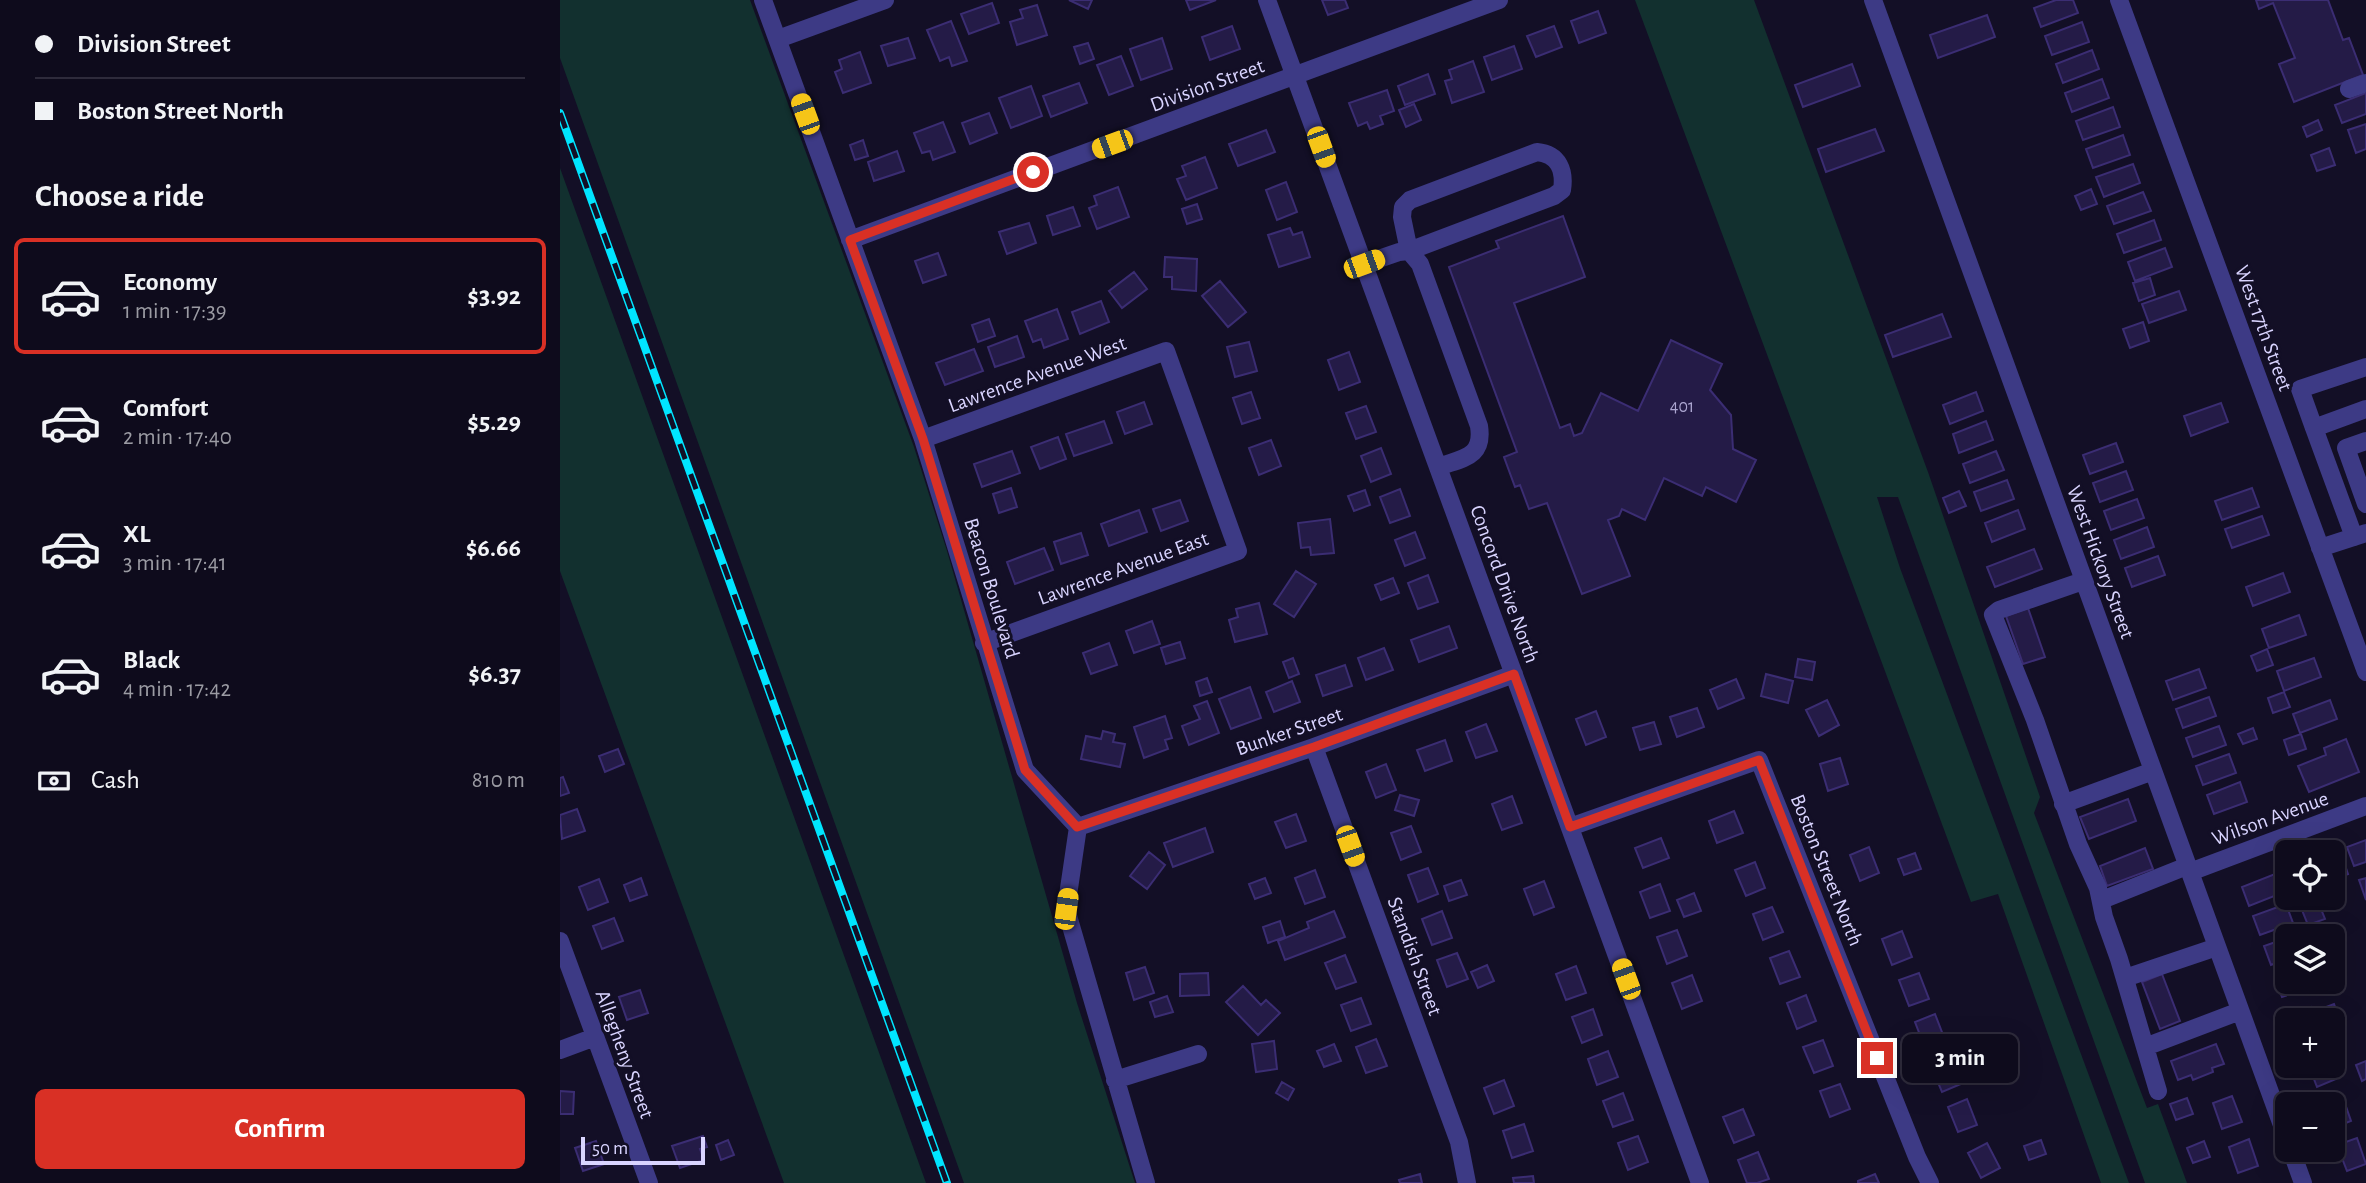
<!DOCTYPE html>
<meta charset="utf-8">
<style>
body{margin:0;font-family:"Alegreya Sans",sans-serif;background:#1c1929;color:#f1f3f6;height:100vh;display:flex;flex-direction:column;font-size:26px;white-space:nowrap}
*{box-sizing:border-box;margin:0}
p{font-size:23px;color:#9b9ba3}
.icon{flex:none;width:38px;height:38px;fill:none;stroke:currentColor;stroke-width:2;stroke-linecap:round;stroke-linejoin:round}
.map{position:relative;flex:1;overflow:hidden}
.side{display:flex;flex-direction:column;background:#0e0b1c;width:560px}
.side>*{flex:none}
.guide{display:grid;align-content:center;height:154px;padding:0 35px;background:#0e0b1c}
.buttons{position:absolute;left:1715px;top:840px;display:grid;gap:14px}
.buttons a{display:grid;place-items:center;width:70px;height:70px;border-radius:10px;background:#0e0b1c;box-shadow:0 7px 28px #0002,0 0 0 2px #2e2b3b;font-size:35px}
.scale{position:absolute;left:21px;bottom:18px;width:124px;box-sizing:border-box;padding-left:7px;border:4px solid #d9d4ff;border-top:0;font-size:19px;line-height:24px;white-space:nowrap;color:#d9d4ff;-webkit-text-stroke:5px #130f26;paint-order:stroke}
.end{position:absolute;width:32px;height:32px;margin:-16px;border:9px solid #d93025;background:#fff;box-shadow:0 0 0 4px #fff}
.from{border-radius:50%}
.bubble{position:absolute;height:49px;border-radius:10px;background:#0e0b1c;box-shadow:0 7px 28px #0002,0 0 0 2px #2e2b3b;font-size:23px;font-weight:700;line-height:49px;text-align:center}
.car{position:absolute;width:21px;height:42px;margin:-21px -10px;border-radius:9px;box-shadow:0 0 5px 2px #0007;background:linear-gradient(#f5c518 24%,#345 0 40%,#f5c518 0 76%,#345 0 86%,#f5c518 0)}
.guide b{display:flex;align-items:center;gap:24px;height:66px;font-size:26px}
.guide b+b{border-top:2px solid #2e2b3b}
.guide i{width:18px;height:18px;background:#f1f3f6}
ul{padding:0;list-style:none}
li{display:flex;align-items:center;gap:21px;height:116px;margin:0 14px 10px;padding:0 21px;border:4px solid transparent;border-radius:10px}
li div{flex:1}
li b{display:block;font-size:26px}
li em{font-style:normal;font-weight:700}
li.on{border-color:#d93025}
li>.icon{width:63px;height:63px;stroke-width:1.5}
h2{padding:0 35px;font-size:32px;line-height:84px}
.pay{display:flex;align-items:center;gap:18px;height:77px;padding:0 35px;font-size:26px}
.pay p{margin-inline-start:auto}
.button{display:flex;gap:14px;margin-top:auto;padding:14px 35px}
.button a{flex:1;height:80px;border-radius:10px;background:#d93025;color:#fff;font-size:28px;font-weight:700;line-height:80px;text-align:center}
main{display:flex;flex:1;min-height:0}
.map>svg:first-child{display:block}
.green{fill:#12302f}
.building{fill:#241b47;stroke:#3b2d73;stroke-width:2}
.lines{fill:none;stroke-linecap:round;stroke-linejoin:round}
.minor{stroke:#3d3a85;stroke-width:18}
.rail-casing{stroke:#00e5ff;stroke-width:8}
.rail{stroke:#130f26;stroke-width:5;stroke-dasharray:16;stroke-linecap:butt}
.route{stroke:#d93025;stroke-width:9}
.labels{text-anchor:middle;stroke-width:6;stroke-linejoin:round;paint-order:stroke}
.number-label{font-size:18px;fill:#aca6d1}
.street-label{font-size:21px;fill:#d9d4ff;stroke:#130f26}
</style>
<main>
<section class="side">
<div class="guide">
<b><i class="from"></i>Division Street</b>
<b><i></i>Boston Street North</b>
</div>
<h2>Choose a ride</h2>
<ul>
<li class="on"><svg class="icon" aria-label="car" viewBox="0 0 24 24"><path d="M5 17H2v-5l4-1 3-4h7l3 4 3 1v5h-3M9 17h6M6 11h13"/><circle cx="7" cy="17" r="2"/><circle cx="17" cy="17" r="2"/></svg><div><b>Economy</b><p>1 min · 17:39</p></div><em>$3.92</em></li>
<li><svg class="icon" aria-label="car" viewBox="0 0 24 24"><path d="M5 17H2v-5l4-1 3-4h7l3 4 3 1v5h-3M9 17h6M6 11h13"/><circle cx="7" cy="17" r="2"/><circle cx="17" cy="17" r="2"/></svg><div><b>Comfort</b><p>2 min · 17:40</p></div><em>$5.29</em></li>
<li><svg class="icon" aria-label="car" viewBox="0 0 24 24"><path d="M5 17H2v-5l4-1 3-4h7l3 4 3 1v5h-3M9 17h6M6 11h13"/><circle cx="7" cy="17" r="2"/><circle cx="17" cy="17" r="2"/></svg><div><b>XL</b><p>3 min · 17:41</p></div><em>$6.66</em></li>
<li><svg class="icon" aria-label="car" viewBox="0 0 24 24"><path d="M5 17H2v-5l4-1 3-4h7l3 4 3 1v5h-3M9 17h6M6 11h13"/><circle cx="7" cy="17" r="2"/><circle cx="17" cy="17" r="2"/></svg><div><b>Black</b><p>4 min · 17:42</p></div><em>$6.37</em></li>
</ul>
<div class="pay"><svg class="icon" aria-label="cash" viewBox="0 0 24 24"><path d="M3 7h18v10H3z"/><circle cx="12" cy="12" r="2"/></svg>Cash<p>810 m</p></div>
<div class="button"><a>Confirm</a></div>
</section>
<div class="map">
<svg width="1806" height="1183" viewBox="0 0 1806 1183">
<rect width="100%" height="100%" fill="#130f26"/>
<path class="green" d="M0,0H190L354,447L387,551L517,1003L575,1183H404L0,58Z
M1075,0H1194L1368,472L1480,797L1474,813L1587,1108L1598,1104L1627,1183H1585L1338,497H1317L1340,568L1569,1183H1541L1438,894L1411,902Z
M0,168L366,1183H224L0,571Z"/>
<path class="building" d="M509,0H532L528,9Z
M626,0H656L630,10Z
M762,0H785L788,8L768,15Z
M1496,0H1513L1518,13L1481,27L1474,8Z
M1696,0H1768L1783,40L1789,38L1803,75L1734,102L1719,64L1735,58L1713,3L1699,9Z
M432,3L439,23L409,34L401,14Z
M477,5L487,35L457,45L450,22L463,18L460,10Z
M1038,11L1046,33L1019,43L1011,21Z
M1427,15L1435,37L1378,58L1370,35Z
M391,21L407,61L392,66L389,57L380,61L367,30Z
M1522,22L1529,42L1492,55L1485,36Z
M672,26L680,49L650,60L642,37Z
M994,26L1002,47L976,57L967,36Z
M348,38L355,58L328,66L321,46Z
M602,38L612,69L581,80L570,49Z
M528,43L534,59L520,64L514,47Z
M954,46L962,69L932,80L924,57Z
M1532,50L1539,69L1503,83L1496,64Z
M300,52L311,83L283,93L275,72L282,69L279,60Z
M561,56L573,86L549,95L537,65Z
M913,61L924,92L892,103L885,81L892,79L889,70Z
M1292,64L1300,86L1243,107L1235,85Z
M868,74L875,94L845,105L838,86Z
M1542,79L1549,98L1512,112L1505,93Z
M519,83L527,103L491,117L483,96Z
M471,86L482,116L451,128L439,98Z
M827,90L834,111L820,116L823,124L810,129L807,122L798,126L789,103Z
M1806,93V114L1782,123L1775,105Z
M854,104L861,120L846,127L839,110Z
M1553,107L1560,127L1523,140L1516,121Z
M429,113L437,133L410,144L402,123Z
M1758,120L1762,130L1747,137L1743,127Z
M383,122L395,152L373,160L370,151L362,153L354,133Z
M1806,124V149L1796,153L1788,130Z
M1315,129L1324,151L1266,172L1258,149Z
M706,130L715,152L678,166L669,144Z
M1563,135L1570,155L1533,168L1526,149Z
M303,140L308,156L295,160L290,145Z
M1769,148L1775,165L1757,171L1751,155Z
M337,151L344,171L314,181L308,162Z
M645,157L657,188L626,200L617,179L626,176L622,166Z
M1573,164L1580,183L1544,197L1536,177Z
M726,182L737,212L717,220L706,190Z
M558,187L569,217L537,229L529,208L537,205L534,196Z
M1531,189L1537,204L1521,210L1515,196Z
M1583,192L1591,211L1554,224L1547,206Z
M637,204L642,219L627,224L622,209Z
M513,207L520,226L493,235L487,216Z
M1003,216L1025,277L954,303L1000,428L1010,424L1014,436L1022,433L1041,393L1078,411L1111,340L1162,364L1150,390L1171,415L1173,449L1196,460L1176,502L1146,487L1142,496L1104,478L1085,520L1062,509L1059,516L1048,520L1070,576L1022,594L987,503L969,509L960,485L955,487L944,457L957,452L889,267L939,248L936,241Z
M1594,220L1601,240L1564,253L1557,234Z
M469,223L476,243L447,254L439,232Z
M730,228L733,235L742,232L750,257L719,267L708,235Z
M1605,248L1612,267L1575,281L1568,262Z
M378,253L386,275L363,283L355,261Z
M605,257L637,259L636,291L612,289V277H604Z
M574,272L587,289L562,308L549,291Z
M1590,278L1595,295L1579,301L1573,283Z
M660,281L686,312L668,327L642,296Z
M1619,291L1626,310L1589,323L1582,304Z
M541,301L549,322L520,334L512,312Z
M497,309L508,339L484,348L481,339L473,342L465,321Z
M1382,314L1391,337L1333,357L1325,335Z
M429,319L435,336L418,342L412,325Z
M1583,322L1589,341L1570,348L1563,329Z
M457,336L464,357L435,367L428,347Z
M689,342L697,371L675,377L667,347Z
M414,349L423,371L385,385L376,363Z
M789,352L800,382L779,390L768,360Z
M691,392L700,418L682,424L673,398Z
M1416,392L1423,411L1390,424L1383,405Z
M584,402L592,424L565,434L557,412Z
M1661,403L1668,422L1631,436L1624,416Z
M806,406L816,432L796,439L786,413Z
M544,421L552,443L514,456L506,434Z
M1426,421L1433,440L1399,453L1393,434Z
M498,437L506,459L480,469L471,447Z
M711,440L721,466L699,475L689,448Z
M1556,443L1563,462L1530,474L1523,455Z
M821,448L831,474L811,482L801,456Z
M452,451L460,473L422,487L414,464Z
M1436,451L1444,470L1410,483L1403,464Z
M1566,471L1573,490L1540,502L1533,483Z
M1447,480L1454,499L1421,511L1414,492Z
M451,488L457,507L439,513L433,494Z
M1692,488L1699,507L1662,520L1655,501Z
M840,489L850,516L830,523L820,497Z
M805,490L810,505L794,511L788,496Z
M1399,491L1406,506L1389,513L1383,498Z
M1577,499L1584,518L1551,530L1544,511Z
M620,500L628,521L601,531L593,509Z
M579,510L587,532L549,546L541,524Z
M1458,510L1465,529L1432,542L1425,523Z
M1702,516L1709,535L1672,548L1665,529Z
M770,519L774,553L751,555L750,547L741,548L738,523Z
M1587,527L1594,547L1561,559L1554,540Z
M855,532L865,558L845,566L835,540Z
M521,533L528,555L501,564L494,542Z
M484,548L493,570L455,584L447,562Z
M1474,549L1482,569L1435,587L1427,567Z
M1598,556L1605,575L1572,587L1565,568Z
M736,571L756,584L734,617L714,604Z
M1723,573L1730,592L1693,606L1686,587Z
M868,575L878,602L858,609L848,583Z
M833,578L839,593L821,600L815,585Z
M699,603L707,634L675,642L669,620L678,617L676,609Z
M1468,608L1485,657L1463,664L1446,616Z
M1739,615L1746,635L1709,648L1702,629Z
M592,621L600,644L574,653L566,631Z
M889,626L897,648L859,662L851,640Z
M620,642L625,658L606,664L601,648Z
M549,643L557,665L531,674L523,653Z
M824,648L833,670L806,680L798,658Z
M1707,649L1713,665L1697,671L1691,656Z
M733,658L739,674L729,678L723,662Z
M1754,658L1761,677L1724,691L1717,671Z
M1238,659L1255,662L1252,680L1235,677Z
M785,665L792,686L763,696L756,675Z
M1639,669L1646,688L1613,700L1606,681Z
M1206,674L1233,681L1228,703L1201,696Z
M647,678L652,692L640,696L636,682Z
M1176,679L1184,698L1158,709L1150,690Z
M732,681L740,702L714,712L706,692Z
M690,687L701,718L671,729L659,699Z
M1724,692L1730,707L1713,713L1708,698Z
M1649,697L1656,716L1623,728L1616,709Z
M1267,700L1279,725L1259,736L1246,710Z
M1770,700L1777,719L1740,733L1733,714Z
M647,701L659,733L629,745L622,726L640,719L634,706Z
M1137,708L1144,727L1117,737L1110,717Z
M1036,711L1046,737L1026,745L1016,719Z
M605,716L612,738L605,740L608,749L584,758L574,727Z
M1094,722L1101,744L1080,750L1073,728Z
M926,724L937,751L916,758L906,732Z
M1659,726L1666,745L1633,757L1626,738Z
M1693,728L1697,739L1683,744L1678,734Z
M543,731L555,734L553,742L565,744L560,767L521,759L526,736L541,739Z
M1741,734L1746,749L1729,755L1724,740Z
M1786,739L1799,772L1749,792L1738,766L1766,755L1764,748Z
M885,740L892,761L865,771L857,750Z
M58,749L64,764L45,772L39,756Z
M1669,754L1676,773L1643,785L1636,766Z
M1280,758L1288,784L1268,791L1260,764Z
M826,764L836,790L816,798L806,772Z
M3,777L9,793L0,796V778Z
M1680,782L1687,802L1654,814L1647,795Z
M840,795L859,800L854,816L835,810Z
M952,796L962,823L942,830L932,804Z
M1568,799L1576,821L1529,839L1520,817Z
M17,809L25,831L2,839L0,815Z
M1174,811L1183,833L1157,843L1149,821Z
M736,814L746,841L726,848L715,822Z
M851,826L861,852L841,860L831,833Z
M645,828L653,852L613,867L604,843Z
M1101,838L1109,858L1083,868L1075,848Z
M1806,840V862L1794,866L1787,847Z
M1309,847L1319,873L1300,881L1290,855Z
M1585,848L1593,869L1547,886L1540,866Z
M589,852L605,865L587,889L570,876Z
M1355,853L1361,869L1344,875L1338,859Z
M1782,856L1788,874L1776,878L1773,859Z
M1195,862L1205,888L1186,896L1175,870Z
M868,868L878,894L858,902L848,875Z
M755,870L765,897L745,904L735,878Z
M1715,874L1722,893L1689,906L1682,887Z
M81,878L87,895L70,901L64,885Z
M705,878L711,893L695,899L689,884Z
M1806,878V900L1799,880Z
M39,879L48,902L28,910L19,887Z
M901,880L907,895L889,901L884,886Z
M984,881L994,907L974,915L964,889Z
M1100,884L1110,911L1090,918L1080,892Z
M1134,893L1141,911L1124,917L1117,900Z
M1726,904L1733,923L1700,935L1693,916Z
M1759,904L1765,919L1748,925L1742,910Z
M1212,907L1223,932L1203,940L1193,914Z
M774,911L785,937L725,960L718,941L749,928L747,922Z
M882,911L892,938L872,945L862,919Z
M54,918L63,941L42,949L33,926Z
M720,921L725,937L708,943L703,927Z
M1117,930L1127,956L1107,964L1097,937Z
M1342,931L1352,957L1332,965L1322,939Z
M1727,938V959L1711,965L1704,946Z
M1229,951L1240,977L1220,984L1210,958Z
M897,953L908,979L887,987L877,960Z
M785,955L796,982L776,989L765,963Z
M927,965L934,981L918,988L911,972Z
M1016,966L1026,993L1006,1000L996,974Z
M585,967L594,993L574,1000L566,973Z
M648,973L649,995L620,996V974Z
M1359,973L1369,999L1349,1006L1339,980Z
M1727,973V982H1754L1755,985L1722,997L1715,978Z
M1602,974L1620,1021L1600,1029L1582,982Z
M1132,975L1142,1001L1122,1009L1112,983Z
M683,986L701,1005L706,1000L720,1013L698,1035L666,1002Z
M80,990L88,1013L67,1020L59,997Z
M1246,995L1256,1021L1237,1029L1227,1003Z
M607,996L613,1012L595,1017L590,1002Z
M801,998L811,1024L791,1031L781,1005Z
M1774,1004L1780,1020L1773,1023V1020H1762L1758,1010Z
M1751,1007L1755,1020H1733L1731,1014Z
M1033,1009L1042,1035L1022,1043L1012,1017Z
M1375,1014L1385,1040L1365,1048L1355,1022Z
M816,1039L827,1066L806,1073L796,1047Z
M1263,1040L1273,1066L1254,1073L1243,1047Z
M714,1041L717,1069L696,1072L692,1044Z
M774,1044L781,1061L764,1067L757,1051Z
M1656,1044L1664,1064L1652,1068L1653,1072L1633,1080L1631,1075L1618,1080L1611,1061Z
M1048,1051L1058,1077L1037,1085L1028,1059Z
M1391,1058L1401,1084L1382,1092L1371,1066Z
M1806,1061V1079L1802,1081L1796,1065Z
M1749,1066H1771L1776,1079L1757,1087Z
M944,1080L954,1106L934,1114L924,1088Z
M722,1082L734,1089L728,1100L716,1093Z
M1280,1084L1290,1109L1270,1117L1260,1091Z
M0,1091L14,1092L13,1114H0Z
M1063,1093L1073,1120L1053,1127L1043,1101Z
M1782,1095L1791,1121L1773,1128V1104H1763L1762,1102Z
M1672,1096L1682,1122L1662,1129L1653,1103Z
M1627,1098L1633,1114L1616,1120L1610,1104Z
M1407,1099L1417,1125L1398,1132L1388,1107Z
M1183,1109L1194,1135L1174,1143L1163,1117Z
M964,1124L973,1151L952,1158L943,1131Z
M143,1136L147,1147L140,1149L144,1160L120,1168L112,1146Z
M1078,1136L1088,1162L1068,1170L1058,1143Z
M1797,1138L1806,1164L1787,1171L1777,1145Z
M1689,1139L1698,1166L1678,1173L1669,1147Z
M168,1140L174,1155L161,1160L156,1145Z
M1481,1140L1486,1154L1469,1160L1464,1146Z
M36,1141L44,1164L23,1171L15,1148Z
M1644,1141L1650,1157L1633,1163L1627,1148Z
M1427,1143L1440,1168L1421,1178L1408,1153Z
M1198,1152L1209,1179L1197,1183H1187L1178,1160Z
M860,1174L862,1183H840L839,1180Z
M1315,1174L1319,1183H1298V1181Z
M973,1176L974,1183H954L953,1178Z"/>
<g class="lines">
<path class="minor" d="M203,0L363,439L465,770L518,827L506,909L586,1183
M707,0L1140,1183
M1313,0L1727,1139
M1559,0L1806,672
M218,39L325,0
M1789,89L1806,83
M290,240L939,0
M804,264L839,252L849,251L994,196L1002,190C1005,171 999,154 977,152L850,200L843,207L842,217L849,251L860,264L919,426C924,458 902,458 878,467
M1806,367L1740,389L1754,428L1806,409
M1754,428L1794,537
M363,439L606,351L678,551L424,643
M1806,441L1786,448L1806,504
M1760,548L1806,533
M1523,581L1439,610L1433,615L1475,720L1518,844L1538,888L1544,917L1559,959L1598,1091
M754,747L899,1142L907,1183
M1503,804L1593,771
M518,827L754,747L954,674
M1010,827L1199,760L1357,1157L1370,1183
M1630,872L1806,806
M1542,900L1627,866
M0,941L89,1183
M1565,978L1657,947
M1585,1047L1680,1011
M0,1050L35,1037
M555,1080L638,1054
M1731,1150L1743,1183"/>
<g class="rail-casing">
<path id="rail" d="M0,113L387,1183"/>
</g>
<use href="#rail" class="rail"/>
</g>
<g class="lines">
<path class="route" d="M473,172L290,240L363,439L465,770L517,827L754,747L954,674L1010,827L1199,760L1317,1058"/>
</g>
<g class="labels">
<g class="number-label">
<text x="1122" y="412">401</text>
</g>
<g class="street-label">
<text transform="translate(647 85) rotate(-20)" y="7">Division Street</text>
<text transform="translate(1704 328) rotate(70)" y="7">West 17th Street</text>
<text transform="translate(477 374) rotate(-20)" y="7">Lawrence Avenue West</text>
<text transform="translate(1541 562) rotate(70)" y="7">West Hickory Street</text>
<text transform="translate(563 568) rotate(-20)" y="7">Lawrence Avenue East</text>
<text transform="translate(945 584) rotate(70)" y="7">Concord Drive North</text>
<text transform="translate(432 588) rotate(73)" y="7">Beacon Boulevard</text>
<text transform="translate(729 731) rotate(-19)" y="7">Bunker Street</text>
<text transform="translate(1710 818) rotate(-20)" y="7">Wilson Avenue</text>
<text transform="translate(1267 870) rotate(68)" y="7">Boston Street North</text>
<text transform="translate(855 956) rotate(70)" y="7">Standish Street</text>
<text transform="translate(65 1054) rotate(70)" y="7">Allegheny Street</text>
</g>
</g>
</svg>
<div class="buttons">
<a><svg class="icon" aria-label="locate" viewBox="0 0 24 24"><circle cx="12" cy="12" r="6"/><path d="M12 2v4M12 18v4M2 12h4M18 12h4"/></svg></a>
<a><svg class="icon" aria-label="layers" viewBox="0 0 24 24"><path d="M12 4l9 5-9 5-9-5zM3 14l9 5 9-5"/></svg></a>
<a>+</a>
<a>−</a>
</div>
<div class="scale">50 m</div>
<i class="end from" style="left:473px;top:172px"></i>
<i class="end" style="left:1317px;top:1058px"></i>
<div class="bubble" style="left:1342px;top:1034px;width:116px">3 min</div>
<i class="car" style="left:245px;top:114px;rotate:340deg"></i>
<i class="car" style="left:552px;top:144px;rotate:250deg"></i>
<i class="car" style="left:761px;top:147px;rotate:160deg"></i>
<i class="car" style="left:804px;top:264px;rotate:70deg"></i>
<i class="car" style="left:790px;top:846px;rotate:160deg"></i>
<i class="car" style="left:506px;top:909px;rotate:8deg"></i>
<i class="car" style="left:1066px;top:979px;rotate:340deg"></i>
</div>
</main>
